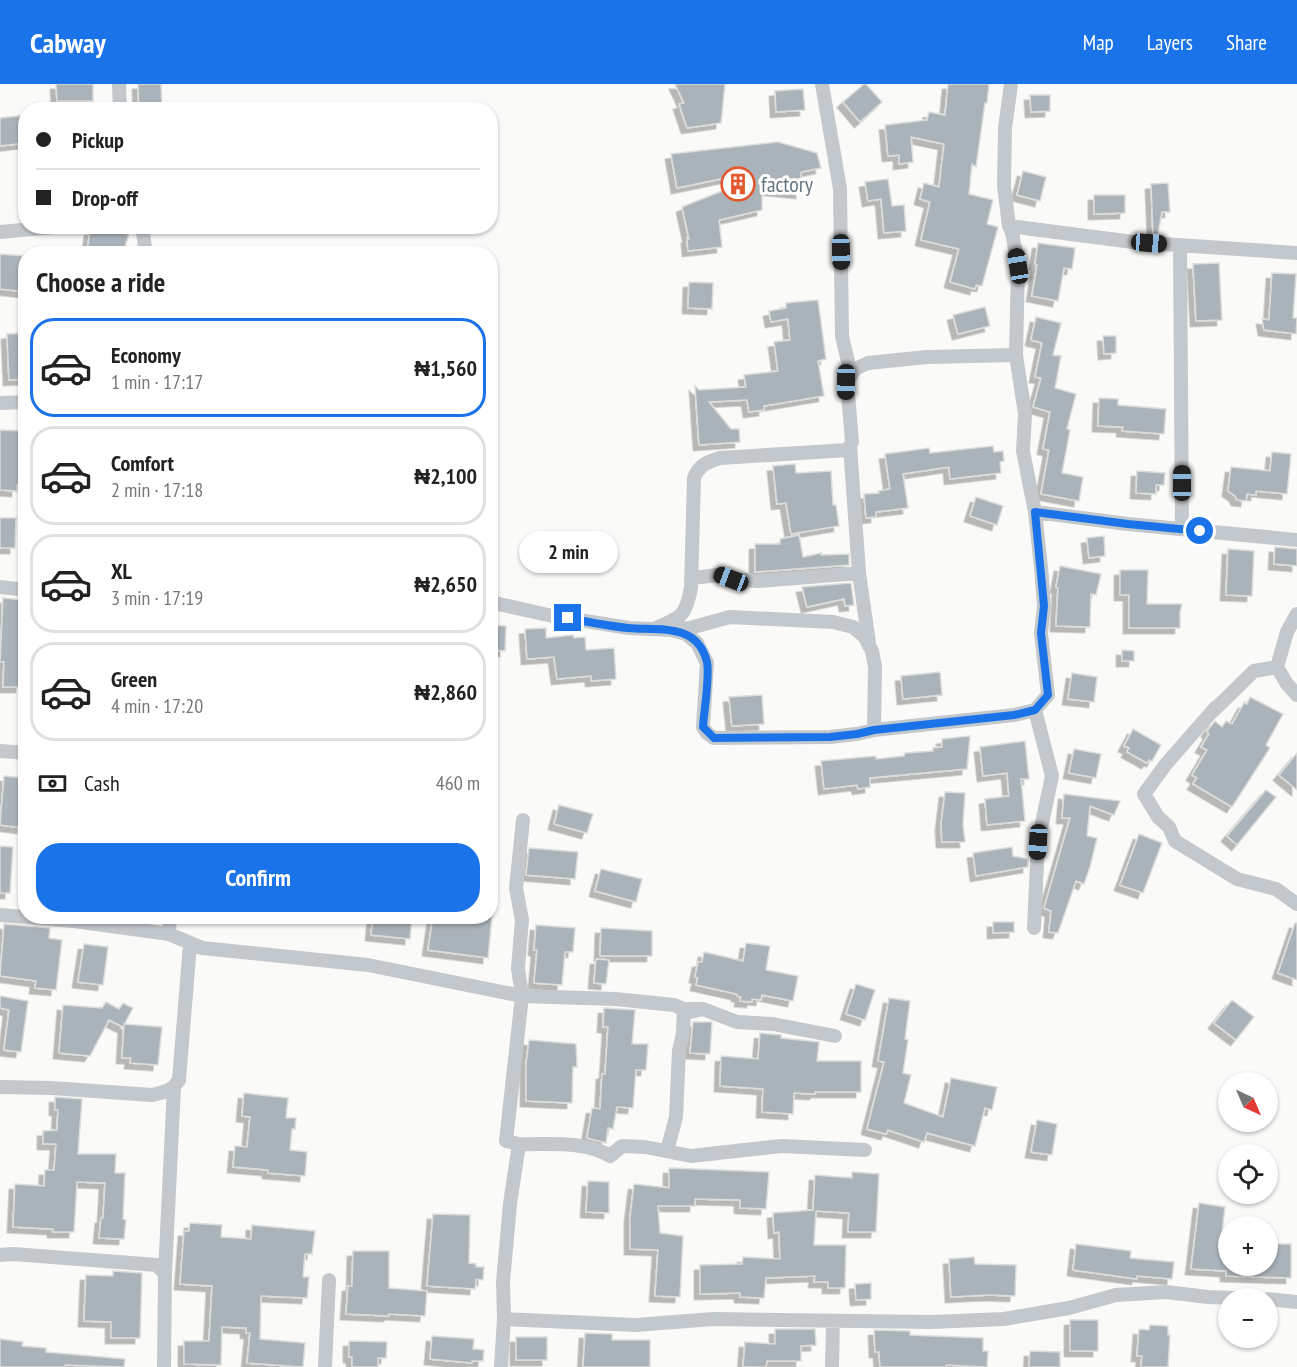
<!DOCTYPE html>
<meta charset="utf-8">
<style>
body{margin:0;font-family:"PT Sans Narrow",sans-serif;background:#f6f6f6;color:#222;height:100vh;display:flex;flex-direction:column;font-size:22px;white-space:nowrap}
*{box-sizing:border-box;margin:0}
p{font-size:20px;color:#767676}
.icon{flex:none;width:33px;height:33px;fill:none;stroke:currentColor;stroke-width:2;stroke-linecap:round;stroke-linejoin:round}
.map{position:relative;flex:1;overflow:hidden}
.details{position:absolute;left:18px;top:162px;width:480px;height:678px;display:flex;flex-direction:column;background:#fff;border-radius:24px;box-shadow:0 2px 4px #0004}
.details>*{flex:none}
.banner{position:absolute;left:18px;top:18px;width:480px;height:132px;border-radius:24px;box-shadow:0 2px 4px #0004;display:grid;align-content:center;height:132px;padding:0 18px;background:#fff}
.needle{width:39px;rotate:136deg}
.tools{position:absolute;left:1218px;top:988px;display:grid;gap:12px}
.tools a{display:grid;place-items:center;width:60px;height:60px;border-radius:50%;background:#fff;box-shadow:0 2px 4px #0004;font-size:30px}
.end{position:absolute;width:27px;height:27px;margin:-14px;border:8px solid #1a73e8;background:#fff;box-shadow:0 0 0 3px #fff}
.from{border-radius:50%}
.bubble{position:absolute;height:42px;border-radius:21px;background:#fff;box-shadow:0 2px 4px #0004;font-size:20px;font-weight:600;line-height:42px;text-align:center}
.car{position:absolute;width:18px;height:36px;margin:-18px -9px;border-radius:8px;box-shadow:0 0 4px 2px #0007;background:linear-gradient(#222 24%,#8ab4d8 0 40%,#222 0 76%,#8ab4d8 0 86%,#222 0)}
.banner b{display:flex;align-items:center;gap:21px;height:57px;font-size:22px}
.banner b+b{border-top:2px solid #e0e0e0}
.banner i{width:15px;height:15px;background:#222}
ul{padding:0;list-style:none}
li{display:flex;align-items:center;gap:18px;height:99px;margin:0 12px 9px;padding:0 6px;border:3px solid #e0e0e0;border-radius:24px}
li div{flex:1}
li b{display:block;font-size:22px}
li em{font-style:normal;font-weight:600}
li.current{border-color:#1a73e8}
li>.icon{width:54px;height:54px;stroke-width:1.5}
h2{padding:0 18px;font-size:27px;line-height:72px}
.pay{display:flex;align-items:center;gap:15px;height:66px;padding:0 18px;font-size:22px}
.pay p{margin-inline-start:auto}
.cta{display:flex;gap:12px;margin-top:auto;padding:12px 18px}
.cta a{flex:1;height:69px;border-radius:24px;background:#1a73e8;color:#fff;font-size:24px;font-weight:600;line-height:69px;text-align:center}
header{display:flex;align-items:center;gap:36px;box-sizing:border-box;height:84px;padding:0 30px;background:#1a73e8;color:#fff}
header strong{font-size:28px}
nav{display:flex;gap:33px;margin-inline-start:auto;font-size:21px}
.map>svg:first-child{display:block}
.building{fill:#aab3b9;stroke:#dcdcda;stroke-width:1.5;filter:url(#shadow)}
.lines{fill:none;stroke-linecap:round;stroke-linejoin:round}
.minor{stroke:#c3c8cc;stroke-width:14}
.route{stroke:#1a73e8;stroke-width:8}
.labels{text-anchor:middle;stroke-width:6;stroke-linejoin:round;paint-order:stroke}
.poi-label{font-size:22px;fill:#657683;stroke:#fff;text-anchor:start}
</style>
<header>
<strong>Cabway</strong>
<nav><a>Map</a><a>Layers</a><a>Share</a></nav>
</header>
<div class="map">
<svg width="1297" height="1283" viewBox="0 0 1297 1283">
<defs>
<filter id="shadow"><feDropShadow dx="-5.5" dy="5.5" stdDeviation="0" flood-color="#0004"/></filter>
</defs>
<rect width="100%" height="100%" fill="#fafaf8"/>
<path class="building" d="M56,0H93V17H57Z
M138,0H161L162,26H139Z
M675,0H725L721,39L687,44L679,20L684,19Z
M864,0H866L882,18L860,38L843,18Z
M948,0H989L987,19H985L976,83L972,80L969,110L993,116L987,140L998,143L982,202L976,201L975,205L950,198L959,165L921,156L930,118L920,115L924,99L939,103L944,60L911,53L913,78L899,80V71L888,72L885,41L927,36L929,28L945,31Z
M803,5L805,26L776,28L775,7Z
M1030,11H1050V27L1031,28Z
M26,31V59L0,62V34Z
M778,58L817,69L821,84L801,88V109L762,105V126L719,136L722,163L688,167L687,154L689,155L682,123L742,99L740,91L677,104L671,70Z
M1023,87L1046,93L1040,117L1017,111Z
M888,95L892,122L904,121L906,147L884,149L881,115L868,117L865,98Z
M1168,99L1170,128H1162L1158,150H1153L1151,100Z
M1094,111H1125V129L1094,130Z
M90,146L129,150L124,166H121V170H87Z
M1038,159L1075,164L1072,185L1064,184L1058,217L1032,212L1037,181L1035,180Z
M0,170L26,172V208L0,205Z
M1219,179L1222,236L1196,237L1193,180Z
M1272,189L1296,190L1293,234H1297L1296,250L1264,246L1262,235L1269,236Z
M689,198L713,199L712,225L688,224Z
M818,216L826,275L818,277L824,312L764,322V326L749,328L747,316L709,318L731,345H739L740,358L699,361L695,302L699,306L746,303L744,291L778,287L774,258L790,256L788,235L771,238L769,227L786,224V219Z
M985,223L990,242L958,250L953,231Z
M1036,233L1061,239L1053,271L1061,272L1055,304L1076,310L1067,345L1070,346L1062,389L1083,393L1079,417L1041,410L1049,366L1043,365L1050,328L1033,323L1041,294L1035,293L1042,259L1031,256Z
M26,249V295L9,296L7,250Z
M1103,252H1116V269L1104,270Z
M1099,314L1118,315V321L1166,325L1164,350L1122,347L1123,343L1098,342Z
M0,346L26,347V402L17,401V407L0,406Z
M993,362L994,368L1003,367L1004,377L1000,378L1001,389L950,395L949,383L903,390L908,424L876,428V433L866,434L864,410L879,409L878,407L890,405L885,370L929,364L930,369Z
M1272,368L1291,370L1287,410L1256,407V411L1247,410L1246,417L1237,416L1235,412L1228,407L1231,383L1270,387Z
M795,380L796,389L831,387L833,421H836L839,442L791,450L786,419L777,420L773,382Z
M1137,387L1165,389L1164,401H1156V410L1136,409Z
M976,413L1003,422L997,441L970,432Z
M0,434H16L15,464H0Z
M799,451L803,473L821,469V471L849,470V481L755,488V460H780V455Z
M1104,452L1105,472L1089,474L1087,454Z
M1275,463L1297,465V482L1274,480Z
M1228,465L1254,467L1252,512L1226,511Z
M1060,482L1101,490L1096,511L1091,510L1090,543L1056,542L1058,504L1056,503Z
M1120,486H1148L1147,520H1182L1180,528V544H1129V511H1120Z
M851,499L854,521L845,522L844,515L807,523L802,503Z
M3,514L24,516L21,603H3L4,578H0Z
M490,541L506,542L505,567L490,566Z
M546,544V554L573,551L574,554L585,553L586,566L614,564L616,595L591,597V592L557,595L554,573L527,575L525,545Z
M1122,566L1134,567V577H1122Z
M940,588L942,611L903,615L901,592Z
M1072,589L1097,593L1094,618L1068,615Z
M762,611L764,640L732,642L729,613Z
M1250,613L1283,630L1266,661L1270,664L1232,723L1193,700L1197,694L1192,691L1207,666L1201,663L1209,650L1207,647L1215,637L1222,643L1226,637L1232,640L1244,619L1247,620Z
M1133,645L1161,661L1152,677L1149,676L1147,679L1127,668L1129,664L1124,662Z
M970,652L967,685L870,694V703L858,705L857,701L824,705L821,677L876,672V675L904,672L905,669L933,667V664L942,663V655Z
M1025,657L1029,695H1021L1025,737L987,741L985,715L1009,712L1007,689L983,692L980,663Z
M1074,665L1101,670L1096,694L1069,689Z
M1297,669V706L1279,691Z
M4,692L26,694L22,744L0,741Z
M1266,706L1276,713L1237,761L1227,752Z
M945,708L965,709L963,740L965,758H942L941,741Z
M1064,710L1120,717L1114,731L1090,722L1087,752L1097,754L1090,783L1084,800L1076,797L1058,849L1049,848L1051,827L1044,824L1070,734H1062Z
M559,721L593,730L587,749L554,740Z
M1139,750L1162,759L1143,809L1120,801Z
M0,762L13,763L10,809H0Z
M1012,763L1013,772L1028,775V783L976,792L973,769Z
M529,764L578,768L575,795L526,791Z
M601,785L642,795L636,818L595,807Z
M373,832H412L410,855L371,851Z
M433,832H492L488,874L428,866Z
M993,838H1014V848L993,849Z
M1295,839H1297V896L1278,889Z
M4,840L50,844L49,854L62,856L56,906L35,904L36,897L0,892Z
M536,841L575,844L573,868H565L562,901L534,899L537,866H534Z
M601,844L652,847V872H600Z
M746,859L770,862L766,886L798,892L793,917L762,911L761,916L752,915V918L740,917L741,913L737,912V910L696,901L698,894L695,893L698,878H702L704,868L743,877Z
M84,860L108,863L103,901L78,898Z
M596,875L609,876L606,900L594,899Z
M856,900L875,906L865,936L846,930Z
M0,912L28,917L21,968L4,966L9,926L0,924Z
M889,914L910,917L905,955L908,956L903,989L911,991L904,1019L943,1033L951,994L997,1003L992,1026L985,1024L975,1062L927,1049L924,1058L888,1046L886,1050L867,1045L884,978L878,977Z
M1232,916L1254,933L1236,956L1214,939Z
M106,918L119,925L123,919L133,924L123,943L109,936L90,972L59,969L63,921L102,924Z
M604,924L635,926L632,960H648L646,986H636L633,1024L617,1023L613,1045L608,1044L606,1059L587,1054L592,1024L600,1025L602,990H605L608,943H603Z
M693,938H712L710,970L690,969Z
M124,940L162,943L158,981L130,979L131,974H122Z
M760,949L781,951V954L819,958L817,977H861V1008H815V1010L794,1009L793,1030L762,1028L763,1005L720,1002L721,972L758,975Z
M529,956L576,960L577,983H573L572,1019L526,1017V980Z
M244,1009L288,1014L286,1034H296L295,1045H292L290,1066L307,1068L305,1092L268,1089V1086L233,1083L235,1062L247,1063L250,1033L242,1032Z
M55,1013L82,1015L78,1070H116L115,1089H125L123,1135L126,1136L124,1155L99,1154L101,1134H103L105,1099L77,1098L74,1148H53V1145L13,1143L15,1100L44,1102L45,1086H54L56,1060H43V1047L57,1046L58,1026H55Z
M1037,1036L1057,1040L1052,1071L1031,1068Z
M669,1084L769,1088L766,1125L740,1124V1116L695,1115V1122H658L660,1149L683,1152L680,1213L655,1212L658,1166L630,1165V1133L634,1100L669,1104Z
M852,1088L879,1090L876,1148H848L849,1129L816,1127L814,1161H846L845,1204H828V1198H814L815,1192L766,1194L764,1214L740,1213V1209L700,1210V1181L742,1180L743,1173L780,1175L779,1148L774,1149L773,1129L813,1126L815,1091L852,1094Z
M588,1097L609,1098V1129L586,1128Z
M1199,1119L1225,1123L1221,1157H1228V1182H1268V1160H1291V1194L1226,1192V1187L1191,1185Z
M433,1130L470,1131L469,1179L476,1180V1183H484L483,1196L476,1195L475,1205L427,1202Z
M190,1139L222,1141L221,1153L251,1155L252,1141L315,1147L312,1170H305L303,1193H309L307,1214L261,1212L260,1255L305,1259L303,1283L247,1279L250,1249H246V1244L222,1243L221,1281L184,1280V1257H209L212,1202L180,1200L184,1147H189Z
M1076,1160L1131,1167L1130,1174L1174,1178L1172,1195L1137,1192V1195L1073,1186Z
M353,1167H389V1204L427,1207L425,1232L389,1230V1232L346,1230L348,1202H352Z
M974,1173L975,1180L1016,1181L1015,1212L989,1211L951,1213L949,1175Z
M113,1187L142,1189L140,1254H111V1238L84,1237L86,1191L113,1192Z
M871,1199V1215L856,1216L855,1200Z
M1070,1236H1098V1267H1070Z
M1150,1241L1168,1242V1251H1170L1168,1283H1141L1142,1272H1137L1139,1245L1149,1246Z
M775,1245H815L816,1261L801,1262V1277H767L766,1283H743L745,1258L775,1260Z
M874,1246L910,1247V1251L983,1254V1267H988L987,1283L946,1281V1283H880L879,1268H875Z
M585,1249L612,1250V1256H650V1283H583Z
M432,1252L474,1255L473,1265L484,1266L483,1277H472V1279L430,1275Z
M516,1253H547V1276H516Z
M0,1255L23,1258L22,1262L46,1264V1268L125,1275L124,1283L65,1281V1283H0Z
M349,1257L387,1258L386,1274H378V1283H352V1273H349Z
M1030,1267L1060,1268V1283H1029Z"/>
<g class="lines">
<path class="minor" d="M119,0L120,26
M822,0L840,105L842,252L851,291
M142,142L146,170
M1009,142L1133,158L1297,169
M0,148L65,142
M1180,161L1182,445
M0,319L26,318
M850,362L859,489L869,559
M1035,428L1128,440L1297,456
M692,494L718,491L731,495L758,497L859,489
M0,503L26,506
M490,518L548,531L629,544L672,546L686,550L697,559L707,579L703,643L707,649L714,654L830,653L857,650L874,646L1014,631L1035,626L1048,611L1041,549L1044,522L1041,483L1035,428L1023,367L1025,330L1016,271L1018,182L1012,148L1009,142L1004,102L1005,44L1011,0
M658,543C682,533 686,531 691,504L694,394C699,381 707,378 720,374L848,366L852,358L847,298L855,285L868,279L927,273L1016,271
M676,545L690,544L730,533L833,538L853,543L864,552L872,567L875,583L874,646
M1277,583L1287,548L1297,530
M1216,623L1166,680L1144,710L1158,733L1169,743L1175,757L1237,795L1276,805L1297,820
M1211,629L1254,587L1277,583L1287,600L1297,611
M0,667L26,669
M523,736L516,804L522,836L518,884L522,912L615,915L674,921L690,928L703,925
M0,831L74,837L169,850L202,864L368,881L522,912L506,1057L519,1060L510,1120L503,1198L504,1235L501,1283
M1034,844L1038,758L1052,692L1035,626
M169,850L170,832
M0,1003L51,1004L152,1011C164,1008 172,1007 179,996L190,860
M519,1060C549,1061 583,1056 610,1072L622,1062L645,1063L691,1072L781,1062L865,1066
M671,1068L668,1063L676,1033L679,967L683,949L684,925H703L737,938L773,940L835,952
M0,1171L13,1170L157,1181L165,1190L164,1283
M165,1190L174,1003
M1268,1215L1297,1218
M504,1235L636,1241L713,1235L931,1238L1004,1235L1069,1224L1116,1211L1166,1208L1208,1213L1259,1215
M325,1283L329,1196
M832,1283L833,1237"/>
</g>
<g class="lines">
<path class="route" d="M568,534C588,538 608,542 628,544C658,547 697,538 707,578C710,593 704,626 703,643L714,654L830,653L857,650L874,646L1014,631L1035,626L1048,611L1041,549L1044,522L1035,428L1128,440L1200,447"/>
</g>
<defs>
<g id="building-ring" transform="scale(1.725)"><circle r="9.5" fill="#fff" stroke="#e4572e" stroke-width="1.5"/><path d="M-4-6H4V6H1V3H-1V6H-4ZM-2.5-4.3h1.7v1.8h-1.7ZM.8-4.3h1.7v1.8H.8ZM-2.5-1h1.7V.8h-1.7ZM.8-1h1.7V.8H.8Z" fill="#e4572e"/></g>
</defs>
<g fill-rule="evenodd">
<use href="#building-ring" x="738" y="100"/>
</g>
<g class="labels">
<g class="poi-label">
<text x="761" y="108">factory</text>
</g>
</g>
</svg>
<div class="tools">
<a><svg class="needle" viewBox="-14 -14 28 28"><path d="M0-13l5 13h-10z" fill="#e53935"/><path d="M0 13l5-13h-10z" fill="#767676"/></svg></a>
<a><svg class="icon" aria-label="locate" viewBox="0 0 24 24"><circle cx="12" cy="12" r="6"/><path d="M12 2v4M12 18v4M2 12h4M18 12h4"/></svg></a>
<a>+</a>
<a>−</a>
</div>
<i class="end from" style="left:1200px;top:447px"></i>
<i class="end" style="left:568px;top:534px"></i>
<div class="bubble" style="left:519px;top:447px;width:99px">2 min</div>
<i class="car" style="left:1149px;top:159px;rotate:94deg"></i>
<i class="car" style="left:841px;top:168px;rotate:179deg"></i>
<i class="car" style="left:1018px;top:182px;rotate:351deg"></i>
<i class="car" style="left:846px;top:298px;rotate:181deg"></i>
<i class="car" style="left:1182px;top:399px;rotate:0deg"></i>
<i class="car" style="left:731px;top:495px;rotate:291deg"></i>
<i class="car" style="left:1038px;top:758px;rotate:183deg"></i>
<div class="banner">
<b><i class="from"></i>Pickup</b>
<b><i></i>Drop-off</b>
</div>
<section class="details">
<h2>Choose a ride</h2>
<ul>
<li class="current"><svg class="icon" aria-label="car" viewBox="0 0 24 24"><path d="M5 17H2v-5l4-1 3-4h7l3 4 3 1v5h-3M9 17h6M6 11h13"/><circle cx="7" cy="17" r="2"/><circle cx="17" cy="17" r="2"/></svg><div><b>Economy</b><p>1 min · 17:17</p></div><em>₦1,560</em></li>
<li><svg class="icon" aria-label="car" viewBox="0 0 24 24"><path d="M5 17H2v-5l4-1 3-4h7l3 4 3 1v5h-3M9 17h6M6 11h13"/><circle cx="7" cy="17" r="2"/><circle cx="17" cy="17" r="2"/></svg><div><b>Comfort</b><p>2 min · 17:18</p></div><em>₦2,100</em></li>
<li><svg class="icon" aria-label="car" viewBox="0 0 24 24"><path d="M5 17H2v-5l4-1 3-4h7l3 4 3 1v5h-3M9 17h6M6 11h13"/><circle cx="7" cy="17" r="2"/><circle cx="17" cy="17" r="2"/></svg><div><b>XL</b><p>3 min · 17:19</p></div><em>₦2,650</em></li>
<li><svg class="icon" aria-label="car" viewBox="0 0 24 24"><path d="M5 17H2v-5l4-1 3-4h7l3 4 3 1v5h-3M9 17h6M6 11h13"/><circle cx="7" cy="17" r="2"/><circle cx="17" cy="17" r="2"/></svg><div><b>Green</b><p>4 min · 17:20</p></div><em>₦2,860</em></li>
</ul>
<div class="pay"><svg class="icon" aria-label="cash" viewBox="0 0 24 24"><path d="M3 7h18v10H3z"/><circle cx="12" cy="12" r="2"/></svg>Cash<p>460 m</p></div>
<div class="cta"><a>Confirm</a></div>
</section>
</div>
